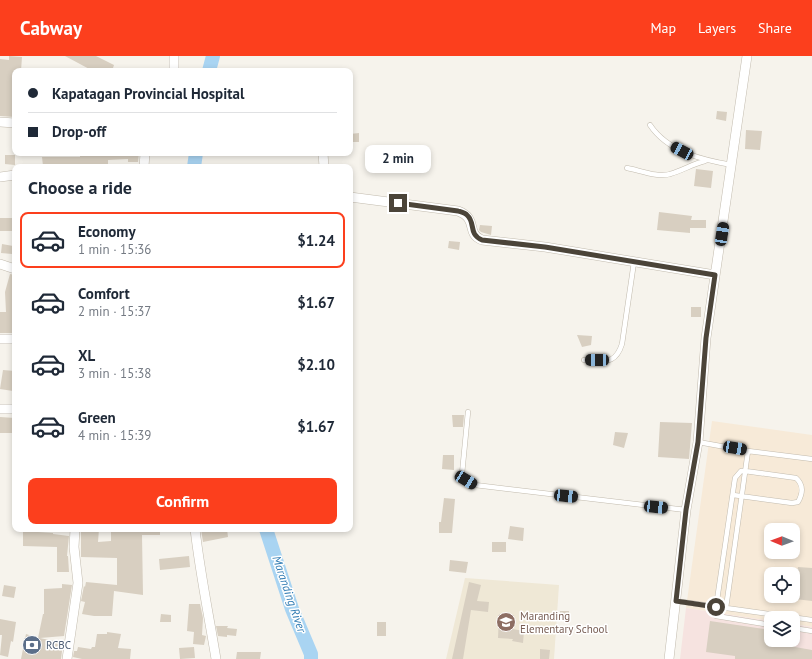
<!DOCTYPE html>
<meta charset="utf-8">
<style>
body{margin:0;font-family:"PT Sans",sans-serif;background:#f2f2f3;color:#1f2937;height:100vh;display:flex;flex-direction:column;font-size:15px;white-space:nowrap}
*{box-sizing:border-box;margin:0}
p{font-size:13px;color:#747a83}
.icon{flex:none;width:22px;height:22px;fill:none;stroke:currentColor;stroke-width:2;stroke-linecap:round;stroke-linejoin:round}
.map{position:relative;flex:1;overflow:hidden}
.side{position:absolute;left:12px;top:108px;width:341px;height:368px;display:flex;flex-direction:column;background:#fff;border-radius:8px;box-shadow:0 2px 6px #0003}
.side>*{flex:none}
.guide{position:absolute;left:12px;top:12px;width:341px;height:88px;border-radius:8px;box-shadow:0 2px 6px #0003;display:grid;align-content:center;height:88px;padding:0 16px;background:#fff}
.needle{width:26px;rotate:271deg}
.controls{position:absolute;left:764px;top:467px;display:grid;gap:8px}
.controls a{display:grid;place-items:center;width:36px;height:36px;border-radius:8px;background:#fff;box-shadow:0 2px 6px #0003;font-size:20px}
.end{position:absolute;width:18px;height:18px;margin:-9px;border:5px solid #4b4439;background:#fff;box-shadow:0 0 0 2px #fff}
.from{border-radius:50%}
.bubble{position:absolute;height:28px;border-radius:8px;background:#fff;box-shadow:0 2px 6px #0003;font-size:13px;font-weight:800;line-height:28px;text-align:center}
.car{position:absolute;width:12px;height:24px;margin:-12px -6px;border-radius:5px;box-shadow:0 0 3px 1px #0007;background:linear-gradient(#222 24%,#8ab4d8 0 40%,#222 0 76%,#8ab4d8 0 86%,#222 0)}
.guide b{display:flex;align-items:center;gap:14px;height:38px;font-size:15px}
.guide b+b{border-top:1px solid #e0e1e3}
.guide i{width:10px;height:10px;background:#1f2937}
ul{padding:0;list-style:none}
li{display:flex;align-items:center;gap:12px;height:56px;margin:0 8px 6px;padding:0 8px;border:2px solid transparent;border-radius:8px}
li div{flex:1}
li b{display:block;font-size:15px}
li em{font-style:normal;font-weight:800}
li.active{border-color:#fc3f1d}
li>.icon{width:36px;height:36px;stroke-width:1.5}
h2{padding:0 16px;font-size:18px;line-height:48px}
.action{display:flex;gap:8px;margin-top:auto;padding:8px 16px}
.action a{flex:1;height:46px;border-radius:8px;background:#fc3f1d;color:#fff;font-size:16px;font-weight:800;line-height:46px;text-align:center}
header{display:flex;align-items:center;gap:24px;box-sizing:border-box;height:56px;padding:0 20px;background:#fc3f1d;color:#fff}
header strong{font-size:19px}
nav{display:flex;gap:22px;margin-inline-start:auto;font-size:14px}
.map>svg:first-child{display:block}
.commercial{fill:#f7ead8;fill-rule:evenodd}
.education{fill:#efe8d6}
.medical{fill:#f6e3e0}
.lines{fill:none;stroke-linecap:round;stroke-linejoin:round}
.river{stroke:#a9d4f2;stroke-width:14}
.building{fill:#d8cfc1}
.service-casing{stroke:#c2bbae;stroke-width:5.5}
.minor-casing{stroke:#c2bbae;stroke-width:10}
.service{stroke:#fff;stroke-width:4.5}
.minor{stroke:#fff;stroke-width:9}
.route{stroke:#4b4439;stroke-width:5}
.labels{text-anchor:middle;stroke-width:3;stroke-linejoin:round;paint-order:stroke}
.education-label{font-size:11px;fill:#785e54;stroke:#fff;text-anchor:start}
.service-label{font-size:11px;fill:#4e5e75;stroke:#fff;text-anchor:start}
.water-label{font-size:12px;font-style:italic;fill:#2e7ab2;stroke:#fff}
</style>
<header>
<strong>Cabway</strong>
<nav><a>Map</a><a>Layers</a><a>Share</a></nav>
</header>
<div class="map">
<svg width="812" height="603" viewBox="0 0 812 603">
<rect width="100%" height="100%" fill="#f6f3ec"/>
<path class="commercial" d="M712,365L812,379V571L793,568V562H771V565L686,552ZM771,474H793V496H771ZM771,518H793V540H771Z"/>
<path class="education" d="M465,522L559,529L554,603H446Z"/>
<path class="medical" d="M686,552L771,565V584H793V568L812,571V603H680Z"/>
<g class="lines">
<path class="river" d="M209,15L213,0
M194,111L196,97
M266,473L292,553L311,598V603"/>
</g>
<path class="building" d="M9,0L22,1L21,15L15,14V61L0,60V3L9,4Z
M65,0H96L114,9L112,15H93Z
M717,55L727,56L726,65L716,63Z
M746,74L762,75L760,94L745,93Z
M359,77V86H350V78Z
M80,97H139L138,106H128V103L108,104V111H61V109L43,110L42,101H80Z
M5,99H15V109L5,108Z
M696,113L713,115L711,132L694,130Z
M659,156L692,160L691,164H706V172H690V177L657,174Z
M0,162H14V175H0Z
M480,169L492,170L491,179L481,176L479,174Z
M449,185L460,186L459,194L448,192Z
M2,188L13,190L12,198L1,197Z
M10,218L15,219V277H0V256H6L5,236Z
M691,251H701V261H691Z
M577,279L592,280L591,289L582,291Z
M3,314L15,315L13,335L0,333Z
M452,359H464L463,371H453Z
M0,361L15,362V377H0Z
M660,366L692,367L689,403L658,401Z
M615,376L628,377L624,392L613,389Z
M443,399H454V414L442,413Z
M444,442L455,443L452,477H439V466H441Z
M510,470L524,472L523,485L508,483Z
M81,473H99L98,486L111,485V473H160V479H142L143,539L114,535L112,560H94L82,558L85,546L81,545L84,530L85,531L86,526L117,529V502L81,501Z
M201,473H206V475L227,473L228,481L203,486Z
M23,475L53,477V478L69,480L67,500H68L69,516H57V491L23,490Z
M492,486H506V496H492Z
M189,500L190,511L160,514L159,503Z
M450,504L468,506L466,517L449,515Z
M798,511L812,512V545L795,543Z
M469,526L481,529L477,545L489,546L488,556L471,554L463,603H452Z
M62,528L72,529L64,580L40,582L63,587L61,603H21L26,578L38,582L43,558H44V533L62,532Z
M4,529L16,531L14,542L2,540Z
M189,548H200L203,562L202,579L206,580L204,589L193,588L194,576L187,575Z
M560,555H569L568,565L559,564Z
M161,558L171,559V566H160Z
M499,558H507L506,572L524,575L523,587L512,585L513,583L498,582Z
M0,563L16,566L13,586L11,585L8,601L0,599L2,579H0Z
M710,565L771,574V584H796L795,591L812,594V603H735V600L706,596Z
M377,566H386V580H377Z
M216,570H228L227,572L237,573L236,580L227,579V581L218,580Z
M107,576L121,578L118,592L131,593L130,603H82L73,601L74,595H77L78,591L91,593L92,591H95L97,578H107Z
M194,591L195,602L180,603L179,592Z
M540,593L550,594L549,603H540Z
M237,596H261L260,603H236Z"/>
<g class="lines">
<g class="service-casing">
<path id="service" d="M650,69C668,96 703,104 732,109
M627,112C639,114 658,122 670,118C682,115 692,108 705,105
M584,304C604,304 615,310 622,288L634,206
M468,356L462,418L466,424L475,429L686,454
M698,386L748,395L812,403
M676,545L812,564
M716,551L735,422L741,415H745L796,422C804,429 803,437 798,446L792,447L733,439
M726,552L748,395
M716,560L771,569
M793,572L812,575"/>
</g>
<g class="minor-casing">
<path id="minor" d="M174,15V0
M0,66L15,67
M323,97L324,111
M144,111L145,97
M0,121L15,119
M350,141L458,155C479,163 465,177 482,184L545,191L715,219
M0,208L15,213
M0,283H15
M0,353H15
M195,473C200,517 209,560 216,603
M67,603L78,527L74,491L75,473
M669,603L686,454L698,386L706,282L747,0"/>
</g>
<use href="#service" class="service"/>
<use href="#minor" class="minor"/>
</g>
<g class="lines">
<path class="route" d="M398,147L458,155C461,156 465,157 467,159C476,167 468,178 482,184L545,191L715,219L706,282L698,386L686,454L676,545L716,551"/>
</g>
<defs>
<g id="school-disc" transform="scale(1)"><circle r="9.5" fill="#8d6e63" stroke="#fff"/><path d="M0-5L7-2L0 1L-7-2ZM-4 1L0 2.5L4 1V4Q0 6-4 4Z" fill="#fff"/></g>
<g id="bank-disc" transform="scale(1)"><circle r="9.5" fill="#5c6f8a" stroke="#fff"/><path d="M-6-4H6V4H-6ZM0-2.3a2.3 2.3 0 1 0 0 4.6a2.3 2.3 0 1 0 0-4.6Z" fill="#fff"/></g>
</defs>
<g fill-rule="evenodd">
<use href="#school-disc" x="506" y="566"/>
<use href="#bank-disc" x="32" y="589"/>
</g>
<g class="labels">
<g class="education-label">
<text x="520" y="564">Maranding<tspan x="520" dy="13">Elementary School</tspan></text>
</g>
<g class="service-label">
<text x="46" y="593">RCBC</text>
</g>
<g class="water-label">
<text transform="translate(289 538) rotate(71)" y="4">Maranding River</text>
</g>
</g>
</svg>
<div class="controls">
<a><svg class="needle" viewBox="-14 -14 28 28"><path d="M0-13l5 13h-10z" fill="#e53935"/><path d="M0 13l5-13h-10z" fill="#747a83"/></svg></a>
<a><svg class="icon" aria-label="locate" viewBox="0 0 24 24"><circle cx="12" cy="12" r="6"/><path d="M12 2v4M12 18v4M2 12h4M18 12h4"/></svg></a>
<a><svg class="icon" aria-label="layers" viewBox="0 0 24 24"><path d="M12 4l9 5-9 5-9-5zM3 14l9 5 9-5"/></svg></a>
</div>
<i class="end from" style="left:716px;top:551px"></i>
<i class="end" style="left:398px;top:147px"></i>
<div class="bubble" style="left:365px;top:89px;width:66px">2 min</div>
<i class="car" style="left:682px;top:95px;rotate:298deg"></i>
<i class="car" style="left:722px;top:178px;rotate:9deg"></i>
<i class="car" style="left:597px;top:304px;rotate:270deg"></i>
<i class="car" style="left:735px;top:392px;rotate:100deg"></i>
<i class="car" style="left:466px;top:424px;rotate:121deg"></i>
<i class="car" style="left:566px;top:440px;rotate:96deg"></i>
<i class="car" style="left:656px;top:451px;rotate:96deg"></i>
<div class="guide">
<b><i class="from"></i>Kapatagan Provincial Hospital</b>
<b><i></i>Drop-off</b>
</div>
<section class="side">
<h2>Choose a ride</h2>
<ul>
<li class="active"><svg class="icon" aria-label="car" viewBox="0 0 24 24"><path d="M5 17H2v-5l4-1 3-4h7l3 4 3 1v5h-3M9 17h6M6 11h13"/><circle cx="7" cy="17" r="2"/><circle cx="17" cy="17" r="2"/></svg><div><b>Economy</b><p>1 min · 15:36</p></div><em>$1.24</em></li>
<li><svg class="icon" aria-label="car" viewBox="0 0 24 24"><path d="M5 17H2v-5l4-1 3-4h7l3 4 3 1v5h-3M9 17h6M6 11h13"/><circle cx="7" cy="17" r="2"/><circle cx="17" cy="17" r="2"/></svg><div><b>Comfort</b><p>2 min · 15:37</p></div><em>$1.67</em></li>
<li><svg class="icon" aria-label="car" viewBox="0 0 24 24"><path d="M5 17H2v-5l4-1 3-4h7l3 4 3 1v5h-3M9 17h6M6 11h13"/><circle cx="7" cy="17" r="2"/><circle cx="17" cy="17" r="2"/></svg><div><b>XL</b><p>3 min · 15:38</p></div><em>$2.10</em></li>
<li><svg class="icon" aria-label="car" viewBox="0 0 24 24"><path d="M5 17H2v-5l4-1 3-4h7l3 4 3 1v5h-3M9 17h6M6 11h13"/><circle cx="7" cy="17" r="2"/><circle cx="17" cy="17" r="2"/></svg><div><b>Green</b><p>4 min · 15:39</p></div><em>$1.67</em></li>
</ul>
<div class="action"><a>Confirm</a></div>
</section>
</div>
